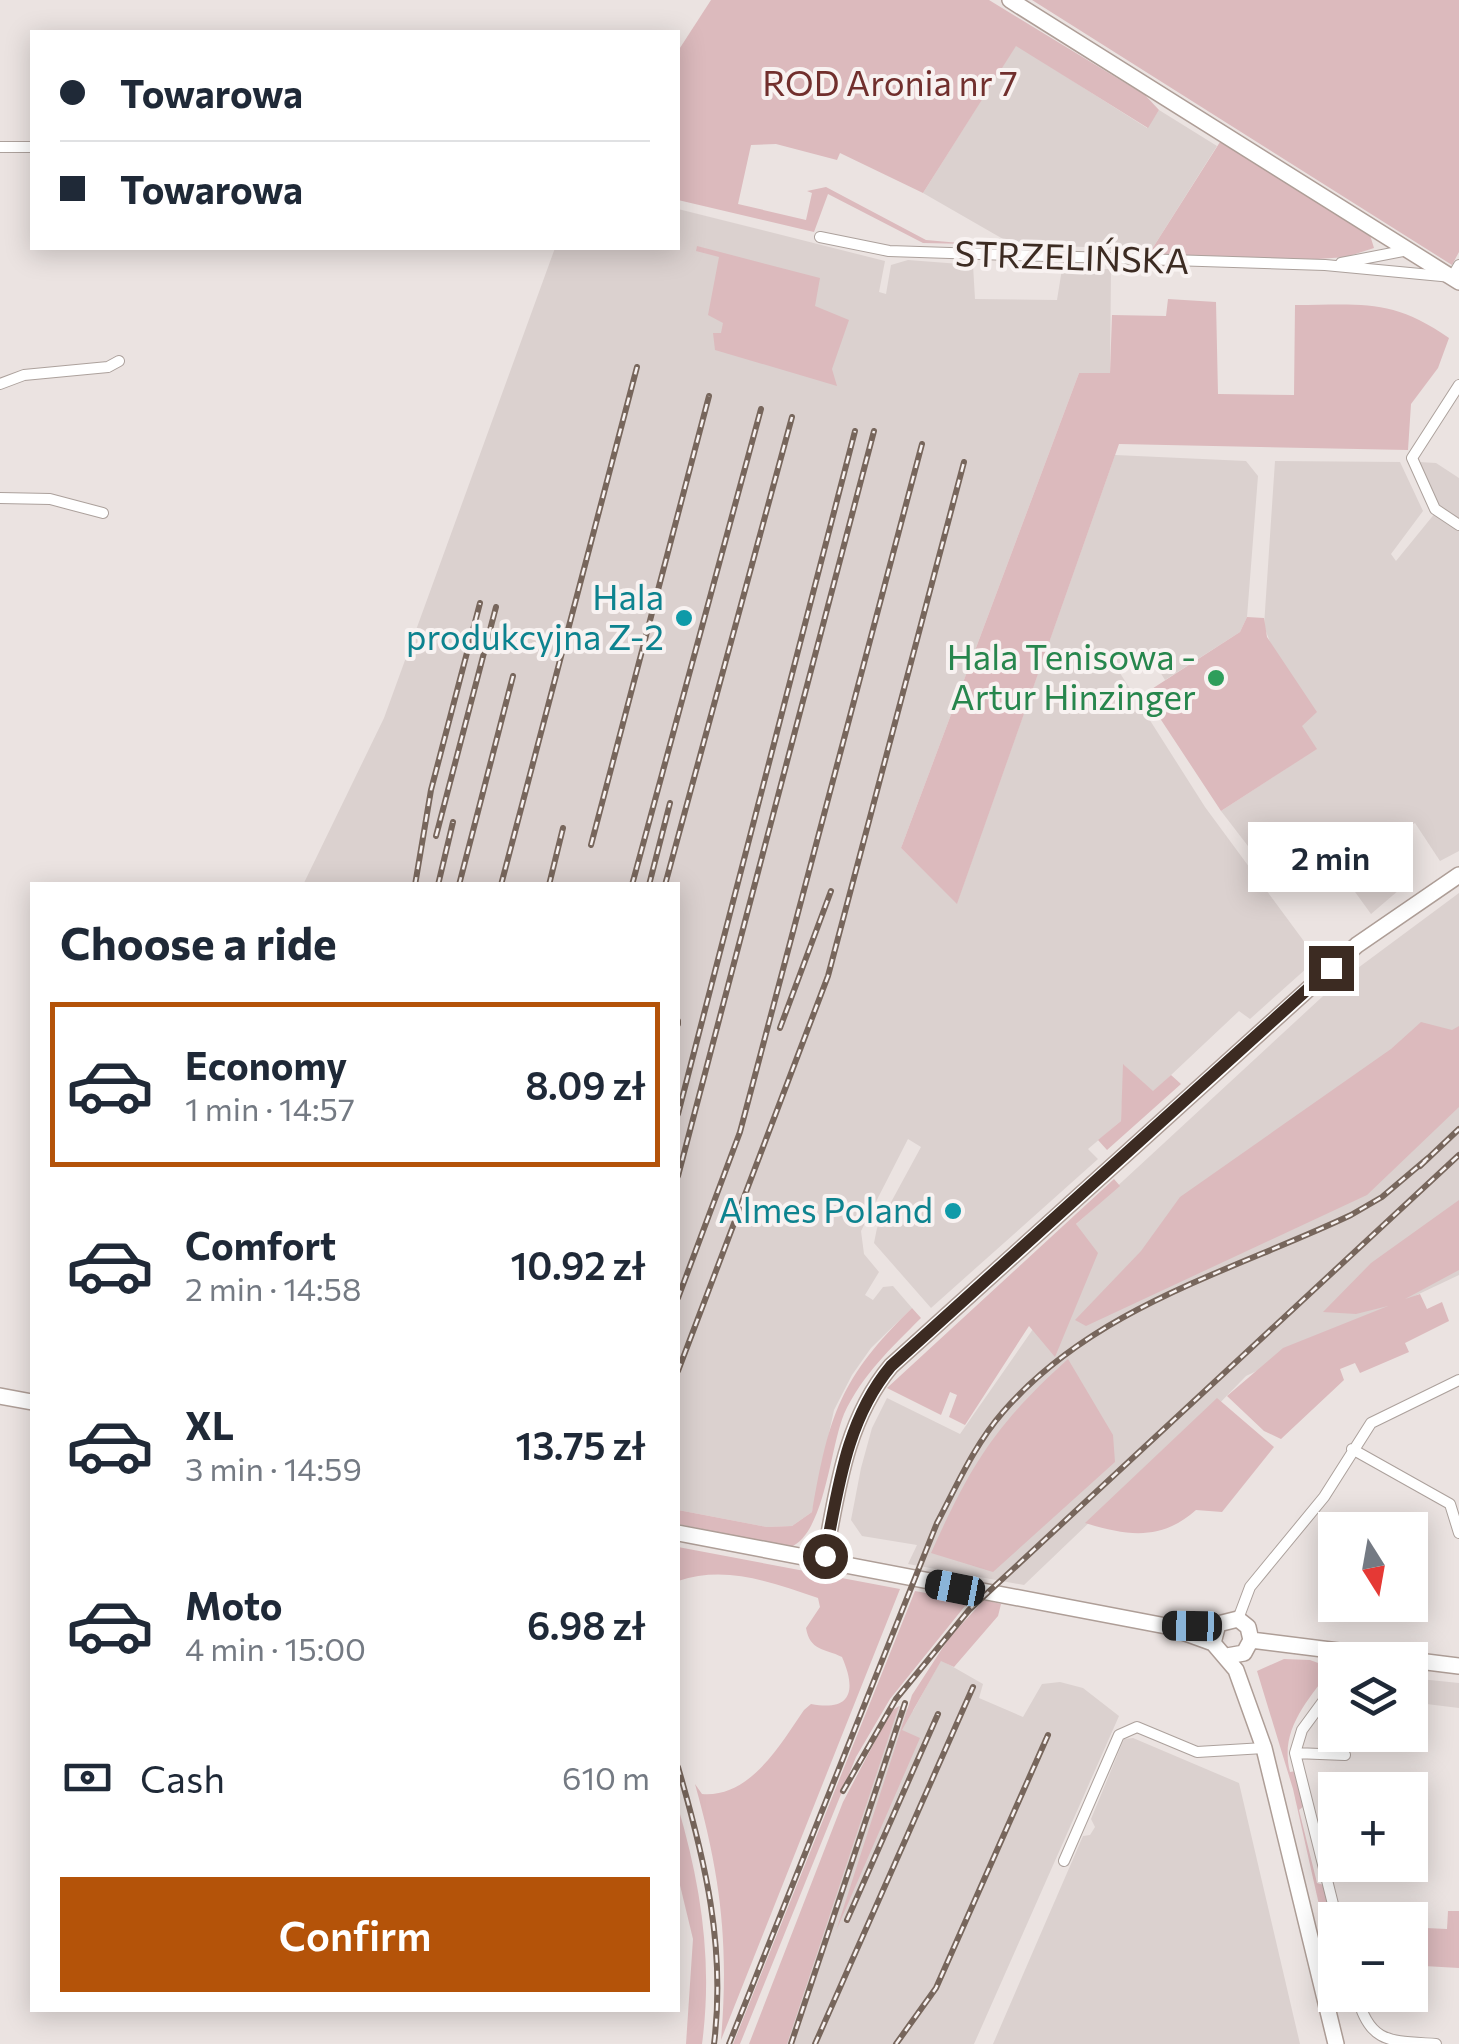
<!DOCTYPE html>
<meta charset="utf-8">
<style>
body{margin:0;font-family:Commissioner,sans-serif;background:#f6f6f7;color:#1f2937;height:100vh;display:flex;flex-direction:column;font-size:38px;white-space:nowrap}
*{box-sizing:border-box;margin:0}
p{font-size:32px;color:#747a83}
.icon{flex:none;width:55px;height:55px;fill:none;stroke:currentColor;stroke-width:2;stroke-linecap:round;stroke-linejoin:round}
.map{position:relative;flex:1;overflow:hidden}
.drawer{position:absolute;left:30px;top:882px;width:650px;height:1130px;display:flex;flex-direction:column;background:#fff;border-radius:0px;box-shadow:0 5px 25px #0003}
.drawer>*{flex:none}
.guide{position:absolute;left:30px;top:30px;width:650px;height:220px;border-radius:0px;box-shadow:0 5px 25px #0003;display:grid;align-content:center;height:220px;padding:0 30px;background:#fff}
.needle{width:65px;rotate:169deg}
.fabs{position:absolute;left:1318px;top:1512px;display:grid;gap:20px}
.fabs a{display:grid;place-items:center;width:110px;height:110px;border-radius:0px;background:#fff;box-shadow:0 5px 25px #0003;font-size:50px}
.end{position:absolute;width:45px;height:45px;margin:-22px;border:12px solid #3c2b22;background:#fff;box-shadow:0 0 0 5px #fff}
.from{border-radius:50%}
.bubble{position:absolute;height:70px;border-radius:0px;background:#fff;box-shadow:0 5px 25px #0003;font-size:32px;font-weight:600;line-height:70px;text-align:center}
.car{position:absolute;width:30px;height:60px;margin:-30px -15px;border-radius:12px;box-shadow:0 0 8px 2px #0007;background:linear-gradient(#222 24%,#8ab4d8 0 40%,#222 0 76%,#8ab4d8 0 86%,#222 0)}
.guide b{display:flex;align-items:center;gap:35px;height:95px;font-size:38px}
.guide b+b{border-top:2px solid #e0e1e3}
.guide i{width:25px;height:25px;background:#1f2937}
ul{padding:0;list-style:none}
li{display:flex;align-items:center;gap:30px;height:165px;margin:0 20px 15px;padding:0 10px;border:5px solid transparent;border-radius:0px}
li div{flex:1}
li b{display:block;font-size:38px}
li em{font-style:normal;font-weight:600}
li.active{border-color:#b45309}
li>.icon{width:90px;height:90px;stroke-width:1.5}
h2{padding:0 30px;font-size:45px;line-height:120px}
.pay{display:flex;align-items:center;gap:25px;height:110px;padding:0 30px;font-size:38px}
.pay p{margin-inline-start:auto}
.button{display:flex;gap:20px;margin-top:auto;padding:20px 30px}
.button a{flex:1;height:115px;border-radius:0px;background:#b45309;color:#fff;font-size:40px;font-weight:600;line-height:115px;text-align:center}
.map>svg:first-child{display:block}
.built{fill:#dbd1cf}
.green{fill:#dcbabd}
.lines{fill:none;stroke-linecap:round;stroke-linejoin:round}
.street-casing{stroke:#aca19c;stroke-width:12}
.secondary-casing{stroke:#ae9e97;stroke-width:18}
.street{stroke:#fff;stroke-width:10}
.secondary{stroke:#fff;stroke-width:15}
.rail-casing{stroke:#77665c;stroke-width:6}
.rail{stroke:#f8f2f1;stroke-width:2.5;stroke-dasharray:8;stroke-linecap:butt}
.route{stroke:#3c2b22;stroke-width:12}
.culture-dot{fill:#0f9aa8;stroke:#f8f2f1;stroke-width:4}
.leisure-dot{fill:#2e9e5b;stroke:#f8f2f1;stroke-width:4}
.labels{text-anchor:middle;stroke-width:8;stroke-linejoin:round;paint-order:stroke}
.park-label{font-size:35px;fill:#712f2d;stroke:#f8f2f1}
.street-label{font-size:35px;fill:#3c2b22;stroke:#f8f2f1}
.culture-label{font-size:35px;fill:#0d838f;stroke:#f8f2f1;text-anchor:end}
.leisure-label{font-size:35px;fill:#27864d;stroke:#f8f2f1;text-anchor:end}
</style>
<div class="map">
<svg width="1459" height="2044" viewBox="0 0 1459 2044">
<rect width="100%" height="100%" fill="#ebe3e1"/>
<path class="built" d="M1016,45L1147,128L1159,110L1217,146L1147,257L1137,250L1010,243L923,193Z
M678,209L885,261L879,292L886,294L891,265L908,260L973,265L975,299L1057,300L1062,269H1111L1110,374L1079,373L901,848L957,903L1115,455L1246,461L1258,476L1247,617L1240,632L1165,680L1149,654L1118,670L1205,807L1317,959L1250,1019L1239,1011L1153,1092L1124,1065L1121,1121L1088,1149L1098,1159L931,1308L874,1243L877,1228L921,1147L908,1139L861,1231L864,1254L879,1272L865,1295L873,1300L883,1287L893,1286L912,1308L871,1348L852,1375L834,1410L812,1512L792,1526L767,1527L678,1510V885H303L384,718L555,248H678Z
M1275,461L1400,462L1423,511L1391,554L1396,561L1440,507L1419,462L1436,463L1459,478V851L1440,861L1415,823L1380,842L1406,884L1371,914L1329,856L1281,889L1221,811L1316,749L1301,726L1264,626Z
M1459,893V1275L1246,1376L1179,1445L1164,1451L1024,1585L908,1564L917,1545L862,1536L851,1520L861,1468L872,1428L887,1398L960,1434L1056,1296L1032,1265L1335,985Z
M941,1660L983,1684L979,1698L1023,1717L1042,1684L1060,1682L1083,1688L1119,1716L974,2044H754L856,1785L899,1706L913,1711Z
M1410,1678L1459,1683V1708L1410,1702Z
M1133,1738L1239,1783L1300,2044H993L1083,1836L1090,1835L1095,1827L1091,1819L1124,1739Z"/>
<path class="green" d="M711,0H989L1145,95L1159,110L1148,128L1016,46L923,193L840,153L837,160L776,144L751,145L738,204L806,220L812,193L807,191L826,187L926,240L971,244L923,243L828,194L814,232L678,200V51Z
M1032,0H1459V252L1452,265Z
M1220,142L1370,235L1374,248L1346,257L1318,259L1147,257Z
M697,246L820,278L815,306L849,320L832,369L837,386L715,350L713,333H721L723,323L708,315L719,257L696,251Z
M1168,299L1216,302L1218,394L1294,395L1295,305C1361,305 1392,298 1449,338L1438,368L1411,404L1408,450L1119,444L957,904L901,848L1079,373H1110L1112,315L1166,316Z
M1247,617L1264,618L1267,637L1317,712L1302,726L1317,749L1221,811L1144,694L1240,632Z
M1421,1022L1452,1030L1459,1026V1107L1367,1195L1086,1326L1075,1320L1141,1251L1180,1197L1391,1049Z
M1123,1064L1153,1091L1171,1075L1181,1084L1107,1150L1098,1140L1121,1121Z
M1114,1179L1120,1186L1076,1224L1098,1253L1055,1357L1029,1326L965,1425L949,1417L957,1395L950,1392L941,1415L887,1388Z
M1459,1200V1270L1405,1299L1420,1294L1427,1309L1442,1302L1449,1321L1405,1343L1409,1352L1360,1373L1355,1363L1340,1369L1344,1380L1281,1439L1264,1431L1227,1396L1283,1348L1388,1306L1356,1314L1323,1312L1371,1263Z
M912,1308L921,1318C891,1348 862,1375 844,1414C830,1448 825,1532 791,1547L678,1524V1510L767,1527L792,1526L812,1512C829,1415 840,1378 912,1308Z
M1068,1359L1113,1435L1115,1462L993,1572L931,1553C971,1464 995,1425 1068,1359Z
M1217,1398L1274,1447L1222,1512L1196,1510C1161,1541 1128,1536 1085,1523Z
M678,1547L900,1589L721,2040C729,1945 721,1877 695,1784L702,1794C750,1798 780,1745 804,1710L811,1704C853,1712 856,1689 842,1657C824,1648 810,1651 806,1628L820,1607L818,1598C771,1582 726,1565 678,1581Z
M915,1591L969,1601L890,1699L856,1757L740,2044H733Z
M984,1600L1001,1604L998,1616L954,1667L941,1661L902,1730L920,1738L836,1931L912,1695L949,1638Z
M1284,1659L1310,1660L1332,1668C1308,1700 1279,1730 1290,1772L1296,1771L1304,1806L1299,1810L1317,1883L1324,1885L1329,1909L1324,1912L1335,1976L1293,1789L1257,1671Z
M899,1706L787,2044H749L843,1802L891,1711Z
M678,1807C701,1885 713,1962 702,2044H686L693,1939L678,1877Z
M1448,1911H1459V1968L1424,1966L1426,1928L1447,1929Z"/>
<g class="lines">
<g class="street-casing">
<path id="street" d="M0,147H32
M820,237L889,251L1325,265L1452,277L1459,265
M1341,263L1408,250
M0,384L24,375L108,367L119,361
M1459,385L1412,458L1435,509L1459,525
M0,498L50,499L103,513
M1352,1449L1450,1504L1459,1533
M1238,1619L1250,1587L1324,1497L1371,1423L1459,1380
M1335,1685L1302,1730L1295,1753L1337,1920
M1295,1753L1345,1755
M1064,1861L1119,1735L1137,1727L1197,1752L1264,1748
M1357,1995C1369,2044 1390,2041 1436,2044"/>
</g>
<g class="secondary-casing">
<path id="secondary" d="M1010,0L1459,282
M0,1396L32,1402
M678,1533L1166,1626L1213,1643
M824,1561C837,1492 845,1421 891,1366L1357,945L1459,875
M1251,1640L1459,1666
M1227,1656L1244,1653L1251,1640L1248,1627L1238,1619L1218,1624L1213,1643L1236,1670L1264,1748L1336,2044"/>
</g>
<use href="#street" class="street"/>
<use href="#secondary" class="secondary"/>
<g class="rail-casing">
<path id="rail" d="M436,836L496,607
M591,845L709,396
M415,885L431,790L480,603
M438,885L453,822
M459,885L513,676
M501,885L637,367
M549,885L563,828
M632,885L761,409
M649,885L670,803
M665,885L792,417
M678,1024V1021
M780,1028L831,891
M678,1114L855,431
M1420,1166L1459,1129
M678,1176L874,431
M678,1298L740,1132L922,444
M678,1371L828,976L964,462
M678,1767C705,1860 726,1947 714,2044
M843,1791L896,1699L969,1610L1459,1155
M847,1920L938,1714
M729,2044L937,1523C957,1485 975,1444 1003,1412C1094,1307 1230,1272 1351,1215L1382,1197L1428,1158
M791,2044L905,1703
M815,2044L973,1687
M896,2044L936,1988L1048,1735"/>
</g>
<use href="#rail" class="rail"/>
</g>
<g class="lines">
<path class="route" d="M825,1556C838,1489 846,1420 891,1366L1331,968"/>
</g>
<g class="culture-dot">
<circle cx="684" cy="618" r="10"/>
<circle cx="953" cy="1211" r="10"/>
</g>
<circle class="leisure-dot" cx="1216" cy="678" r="10"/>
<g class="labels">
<g class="park-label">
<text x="890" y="96">ROD Aronia nr 7</text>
</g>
<g class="street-label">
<text transform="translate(1072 258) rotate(2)" y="12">STRZELIŃSKA</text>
</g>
<g class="culture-label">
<text x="664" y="610">Hala<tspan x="664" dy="40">produkcyjna Z-2</tspan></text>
<text x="933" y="1223">Almes Poland</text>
</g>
<g class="leisure-label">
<text x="1196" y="670">Hala Tenisowa -<tspan x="1196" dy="40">Artur Hinzinger</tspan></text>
</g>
</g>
</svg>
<div class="fabs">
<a><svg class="needle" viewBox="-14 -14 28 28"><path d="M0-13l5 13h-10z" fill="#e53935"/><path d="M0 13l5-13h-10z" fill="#747a83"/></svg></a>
<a><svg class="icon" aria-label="layers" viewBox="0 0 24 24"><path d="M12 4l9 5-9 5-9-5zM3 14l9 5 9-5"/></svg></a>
<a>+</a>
<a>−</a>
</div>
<i class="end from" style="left:825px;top:1556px"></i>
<i class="end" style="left:1331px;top:968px"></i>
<div class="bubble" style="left:1248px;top:822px;width:165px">2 min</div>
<i class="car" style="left:955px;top:1588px;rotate:281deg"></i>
<i class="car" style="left:1192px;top:1626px;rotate:271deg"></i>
<div class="guide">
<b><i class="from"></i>Towarowa</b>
<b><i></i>Towarowa</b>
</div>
<section class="drawer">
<h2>Choose a ride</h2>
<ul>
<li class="active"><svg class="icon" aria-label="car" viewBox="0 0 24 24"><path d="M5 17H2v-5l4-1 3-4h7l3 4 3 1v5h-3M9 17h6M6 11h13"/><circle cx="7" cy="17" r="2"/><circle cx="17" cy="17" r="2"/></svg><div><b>Economy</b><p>1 min · 14:57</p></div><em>8.09 zł</em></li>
<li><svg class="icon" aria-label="car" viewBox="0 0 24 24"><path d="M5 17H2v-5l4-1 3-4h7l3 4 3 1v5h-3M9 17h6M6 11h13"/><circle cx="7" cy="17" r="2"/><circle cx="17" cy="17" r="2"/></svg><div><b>Comfort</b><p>2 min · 14:58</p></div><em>10.92 zł</em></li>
<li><svg class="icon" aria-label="car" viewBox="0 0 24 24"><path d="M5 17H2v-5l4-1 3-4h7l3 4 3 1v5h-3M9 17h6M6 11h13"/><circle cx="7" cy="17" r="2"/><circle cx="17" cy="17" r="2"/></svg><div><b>XL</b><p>3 min · 14:59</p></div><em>13.75 zł</em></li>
<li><svg class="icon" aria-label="car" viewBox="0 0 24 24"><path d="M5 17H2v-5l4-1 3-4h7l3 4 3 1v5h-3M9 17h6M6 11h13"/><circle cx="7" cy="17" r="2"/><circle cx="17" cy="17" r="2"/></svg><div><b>Moto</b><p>4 min · 15:00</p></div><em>6.98 zł</em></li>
</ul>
<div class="pay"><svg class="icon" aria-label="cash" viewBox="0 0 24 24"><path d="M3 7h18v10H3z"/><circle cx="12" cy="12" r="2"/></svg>Cash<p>610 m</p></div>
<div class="button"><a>Confirm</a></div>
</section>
</div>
